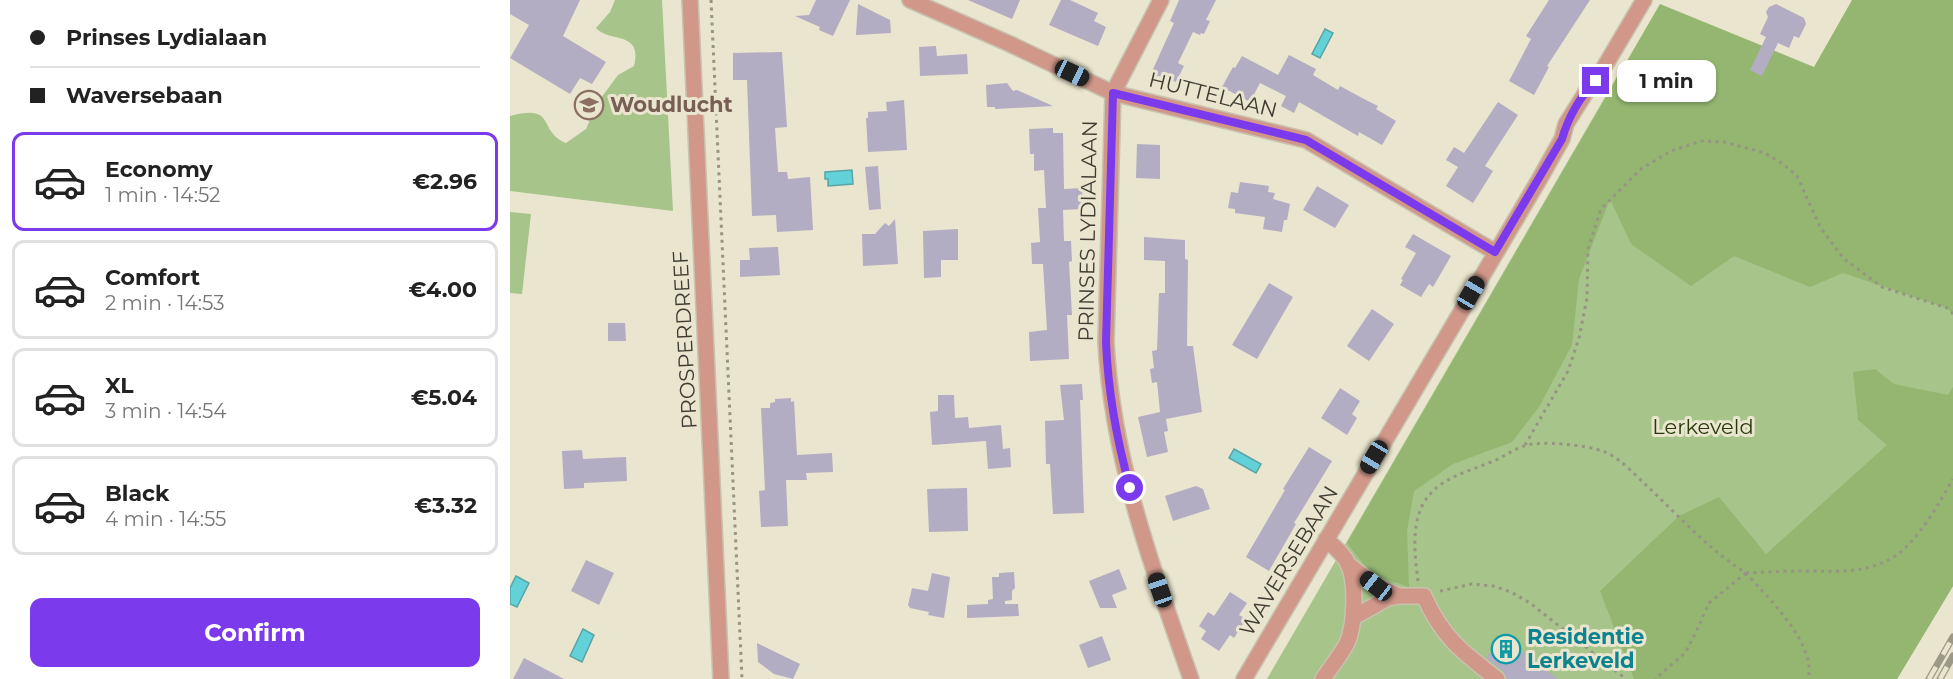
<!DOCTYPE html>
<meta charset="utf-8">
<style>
body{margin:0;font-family:Montserrat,sans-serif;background:#f2f2f2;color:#222;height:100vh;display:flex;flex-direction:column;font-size:22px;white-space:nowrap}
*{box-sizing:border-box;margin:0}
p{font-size:20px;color:#767676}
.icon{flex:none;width:33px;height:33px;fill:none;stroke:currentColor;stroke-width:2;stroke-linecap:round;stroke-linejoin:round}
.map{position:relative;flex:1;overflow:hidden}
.details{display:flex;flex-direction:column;background:#fff;width:510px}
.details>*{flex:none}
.guide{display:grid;align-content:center;height:132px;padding:0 30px;background:#fff}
.end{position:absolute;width:27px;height:27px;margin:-14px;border:8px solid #7c3aed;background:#fff;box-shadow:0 0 0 3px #fff}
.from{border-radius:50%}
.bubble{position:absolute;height:42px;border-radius:12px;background:#fff;box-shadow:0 2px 4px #0004;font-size:20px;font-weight:700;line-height:42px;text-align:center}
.car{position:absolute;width:18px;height:36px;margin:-18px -9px;border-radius:8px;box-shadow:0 0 4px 2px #0007;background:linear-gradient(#222 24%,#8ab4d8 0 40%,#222 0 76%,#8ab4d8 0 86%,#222 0)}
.guide b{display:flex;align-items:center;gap:21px;height:57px;font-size:22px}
.guide b+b{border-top:2px solid #e0e0e0}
.guide i{width:15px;height:15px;background:#222}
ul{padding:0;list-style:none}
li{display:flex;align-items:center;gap:18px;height:99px;margin:0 12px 9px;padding:0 18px;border:3px solid #e0e0e0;border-radius:12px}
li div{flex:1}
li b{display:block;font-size:22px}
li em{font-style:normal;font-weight:700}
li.selected{border-color:#7c3aed}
li>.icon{width:54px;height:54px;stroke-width:1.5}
.action{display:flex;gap:12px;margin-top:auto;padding:12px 30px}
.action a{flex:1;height:69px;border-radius:12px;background:#7c3aed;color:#fff;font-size:24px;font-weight:700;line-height:69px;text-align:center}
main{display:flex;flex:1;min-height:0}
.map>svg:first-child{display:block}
.green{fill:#a7c48a}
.forest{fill:#94b671}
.water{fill:#63d1d8;stroke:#58a4a6;stroke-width:1.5}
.building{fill:#b3adc3}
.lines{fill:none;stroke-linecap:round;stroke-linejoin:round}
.minor-casing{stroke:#c7c3af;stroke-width:18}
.path{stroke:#979484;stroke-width:3;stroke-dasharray:3 4.5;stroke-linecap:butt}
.minor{stroke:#d1988a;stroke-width:15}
.rail-casing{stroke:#9c9988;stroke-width:7}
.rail{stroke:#e9e5ce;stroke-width:4.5;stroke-dasharray:14;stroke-linecap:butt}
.route{stroke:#7c3aed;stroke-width:8}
.labels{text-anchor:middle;stroke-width:6;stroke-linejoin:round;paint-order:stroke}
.street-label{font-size:21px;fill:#3e3c33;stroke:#e9e5ce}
.education-label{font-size:21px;font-weight:bold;fill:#785e54;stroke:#e9e5ce;text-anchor:start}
.park-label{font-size:21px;fill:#273c09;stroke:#e9e5ce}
.culture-label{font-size:21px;font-weight:bold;fill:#0d838f;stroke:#e9e5ce;text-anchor:start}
</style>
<main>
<section class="details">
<div class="guide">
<b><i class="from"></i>Prinses Lydialaan</b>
<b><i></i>Waversebaan</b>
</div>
<ul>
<li class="selected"><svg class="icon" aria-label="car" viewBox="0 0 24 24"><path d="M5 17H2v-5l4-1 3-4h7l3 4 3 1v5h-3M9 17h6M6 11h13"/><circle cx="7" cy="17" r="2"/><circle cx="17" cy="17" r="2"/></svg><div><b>Economy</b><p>1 min · 14:52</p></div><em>€2.96</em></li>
<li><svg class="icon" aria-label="car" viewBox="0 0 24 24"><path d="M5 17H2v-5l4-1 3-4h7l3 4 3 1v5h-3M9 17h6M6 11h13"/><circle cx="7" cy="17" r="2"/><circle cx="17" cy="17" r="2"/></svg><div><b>Comfort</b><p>2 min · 14:53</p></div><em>€4.00</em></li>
<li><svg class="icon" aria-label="car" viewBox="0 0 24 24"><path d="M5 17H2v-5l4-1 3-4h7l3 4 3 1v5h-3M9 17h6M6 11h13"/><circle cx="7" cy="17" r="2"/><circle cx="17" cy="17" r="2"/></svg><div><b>XL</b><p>3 min · 14:54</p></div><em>€5.04</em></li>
<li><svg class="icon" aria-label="car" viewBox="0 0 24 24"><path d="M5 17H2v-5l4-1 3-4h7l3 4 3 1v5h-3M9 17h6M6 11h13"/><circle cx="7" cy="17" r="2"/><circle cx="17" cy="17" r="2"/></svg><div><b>Black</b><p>4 min · 14:55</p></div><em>€3.32</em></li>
</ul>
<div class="action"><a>Confirm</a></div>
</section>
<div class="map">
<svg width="1443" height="679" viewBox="0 0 1443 679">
<rect width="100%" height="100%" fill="#e9e5ce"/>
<path class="green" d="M105,0H152L163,211L0,191V116C47,103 27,131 56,143L76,129L88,102L108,75L124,66C133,30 99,43 86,28L100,12Z
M1116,61L1443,215V586L1387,679H757Z
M0,212L21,214L12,294L0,293Z"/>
<path class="forest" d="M1342,0H1443V314L1437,308L1333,273L1300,287L1224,256L1181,286L1121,244L1100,199L1069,279L1062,345L1029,407L1002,442L943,464L904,491L897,531L899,587L861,574L837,543L1150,4L1304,67Z
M1365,369L1384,384L1438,395L1443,387V586L1387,679H1124L1090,591L1169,516L1209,497L1256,554L1377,445L1348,420L1343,372Z"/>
<path class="water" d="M815,29L823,33L810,58L802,54Z
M342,170L343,184L318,186V179H315V172Z
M724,449L751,464L746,473L719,458Z
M6,576L19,583L7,607L0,604V588Z
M73,629L84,635L72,662L60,656Z"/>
<path class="building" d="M0,0H70L53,36L96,62L82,84L70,78L60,94L0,58L19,25L0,14Z
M306,0H340L323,36L309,30L310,27L285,16L299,15Z
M458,0H510L502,19Z
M551,0H560L588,13L584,21L596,27L588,46L539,25Z
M669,0H706L696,20L700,21L694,34L691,33L690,35L683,32L668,63L674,66L666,82L649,76L639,78L664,23L660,21Z
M1039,0H1080L1037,66L1039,67L1024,95L999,81L1021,39L1016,36Z
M348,4L380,20L381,33L346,35Z
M1266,4L1294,18L1296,24L1289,38L1284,36L1279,48L1268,43L1252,76L1240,70L1256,37L1250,34L1258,17L1256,12L1259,7Z
M426,46L427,56L457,54L458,74L410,76L409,47Z
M272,52L277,127L265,128L268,172H277L278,179L300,177L303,230L267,232L266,215L242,216L237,80H223V53Z
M779,55L806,69L803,75L828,90L830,86L854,99L868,106L866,109L886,121L872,145L849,132L848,136L789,102L784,113L771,106L776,96L750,83L740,102L712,87L723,67L725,68L732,56L768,75Z
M497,83L503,91L507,90L543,106L485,109V107H477L476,85Z
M394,100L397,150L358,152L356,118H358V112L377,111L376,102Z
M988,102L1008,115L975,166L983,171L963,203L936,186L948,167L936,160L944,147L954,153Z
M543,128V133H553L554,189L572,188L573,209L553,210L554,241H561L562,261L559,262L562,315H557L559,359L520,361L519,332L537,330L533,264H522L521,243L530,242L528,208H536L534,170L524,171V154H520L519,129Z
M627,144L650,145V179L626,178Z
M368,166L371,209L359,210L355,167Z
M730,182L759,186L758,192L765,193L763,199L780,204L777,220H774L772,232L753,229L755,217L725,213V209L718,208L721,192L728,193Z
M807,186L839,205L825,228L793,210Z
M385,219L388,264L353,266L352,234H365L375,223L379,226Z
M448,229V260H431V277L414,278L413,231Z
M903,234L941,256L923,287L919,284L911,297L890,285L893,280L891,279L906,253L895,247Z
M634,237L675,240V259L678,260L677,346H683L692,412L656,419L658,431L654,432L658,452L637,457L628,417L650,412L647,382L642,383L640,369L644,368L642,351L647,350L649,293H655V261L634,260Z
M268,247L270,275L230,277V260H240L239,248Z
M759,283L783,297L747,359L722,345Z
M862,309L884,324L859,361L837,346Z
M98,323H115L116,341H98Z
M572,384L573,400H570L574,513L543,514L540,464H536L535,421L554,420L550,385Z
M830,388L850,401L842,414L847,418L837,435L811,418Z
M428,395H444L445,418L458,417L459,428L491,425L493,449L500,448L501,467L478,469L476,441L422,445L420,412L428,411Z
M281,398V402L284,401L287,455L322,453L323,472L296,473L297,480H276L278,526L251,527L249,491L255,490L251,408H260V403L265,402V399Z
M799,447L822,461L784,523L786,524L759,571L736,557L775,490L773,489Z
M72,450L73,459L116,457L117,481L74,483V488L54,489L52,451Z
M686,486L693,489L700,509L663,521L655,496Z
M457,488L458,531L419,532L417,489Z
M76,560L104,573L89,605L61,591Z
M609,569L617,589L602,595L607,608H590L579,581Z
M504,572L505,588L502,591V600L495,601V604H508L509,616L457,618V605L478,604V600L483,599L482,577H489V573Z
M422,573L440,577L434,618L418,615L419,612L400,608L398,605L402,588L418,591Z
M720,592L737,603L729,615L736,619L724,638L720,635L709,651L691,639L696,631L689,626L698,612L704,616Z
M592,636L601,660L578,668L569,645Z
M993,636L1048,679H997L993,671L976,658Z
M247,643L290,664L283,679L264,674L248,662Z
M14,658L54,679H3Z"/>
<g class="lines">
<g class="minor-casing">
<path id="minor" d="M180,0L211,679
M400,0L500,44L603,93L796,140L985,252
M651,0L603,93L596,342C602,459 643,570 681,679
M840,566L866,586L889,596H914C932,637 952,652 987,679
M844,617L878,598L889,596
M734,679L1029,180L1052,139L1056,124L1078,89L1086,81L1134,0
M813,679C821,667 830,656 837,643C845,625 847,582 838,564C834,554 824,547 816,539"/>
</g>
<path class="path" d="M201,0L232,679
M1015,445L1058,371L1069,338L1077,298L1078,249L1091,209L1131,169L1161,151L1191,141L1214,142L1255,153L1273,164L1287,176L1310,227L1333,258L1372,287L1437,308L1443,314
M1236,573C1256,572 1276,571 1296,571C1328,571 1357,574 1385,556C1408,541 1429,503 1443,479
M1236,573C1258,598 1307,644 1298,679
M908,581C905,557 901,527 913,504C928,478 955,473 981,462C992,458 1002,450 1014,446C1030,440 1078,445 1095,452C1110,458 1125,475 1137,486C1169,516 1199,550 1236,573L1199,603L1185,634L1175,653L1145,679
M930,591L962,584L983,586L1001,592L1020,603L1116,679"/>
<use href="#minor" class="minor"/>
<g class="rail-casing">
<path id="rail" d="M1419,679L1443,637
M1430,679L1443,656"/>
</g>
<use href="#rail" class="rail"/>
</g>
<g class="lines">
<path class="route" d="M620,488C607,441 598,391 596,342L603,93L796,140L985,252L1052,139C1058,118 1070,96 1086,81"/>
</g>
<defs>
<g id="school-ring" transform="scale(1.5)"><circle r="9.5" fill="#e9e5ce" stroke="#8d6e63" stroke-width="1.5"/><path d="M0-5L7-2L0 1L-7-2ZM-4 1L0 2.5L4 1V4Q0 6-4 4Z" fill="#8d6e63"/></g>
<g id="building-ring" transform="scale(1.5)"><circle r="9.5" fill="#e9e5ce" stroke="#0f9aa8" stroke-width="1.5"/><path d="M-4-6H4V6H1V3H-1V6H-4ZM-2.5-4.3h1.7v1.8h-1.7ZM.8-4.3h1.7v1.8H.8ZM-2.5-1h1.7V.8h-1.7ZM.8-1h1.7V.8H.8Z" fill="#0f9aa8"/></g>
</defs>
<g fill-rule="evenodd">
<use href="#school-ring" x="79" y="105"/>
<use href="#building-ring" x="996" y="649"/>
</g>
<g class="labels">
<g class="street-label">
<text transform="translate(703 95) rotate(14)" y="7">HUTTELAAN</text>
<text transform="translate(578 231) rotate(-89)" y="7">PRINSES LYDIALAAN</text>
<text transform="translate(175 340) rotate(-93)" y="7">PROSPERDREEF</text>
<text transform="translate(779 561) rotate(-59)" y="7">WAVERSEBAAN</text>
</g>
<g class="education-label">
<text x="100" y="112">Woudlucht</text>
</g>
<g class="park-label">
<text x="1193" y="434">Lerkeveld</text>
</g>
<g class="culture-label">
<text x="1017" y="644">Residentie<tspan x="1017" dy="24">Lerkeveld</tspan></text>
</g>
</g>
</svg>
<i class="end from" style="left:620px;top:488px"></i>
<i class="end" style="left:1086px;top:81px"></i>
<div class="bubble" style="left:1107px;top:60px;width:99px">1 min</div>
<i class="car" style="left:562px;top:73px;rotate:115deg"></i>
<i class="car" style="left:961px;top:293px;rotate:30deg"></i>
<i class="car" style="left:864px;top:457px;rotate:211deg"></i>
<i class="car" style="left:866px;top:586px;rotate:308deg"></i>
<i class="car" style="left:650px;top:590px;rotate:341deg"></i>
</div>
</main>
